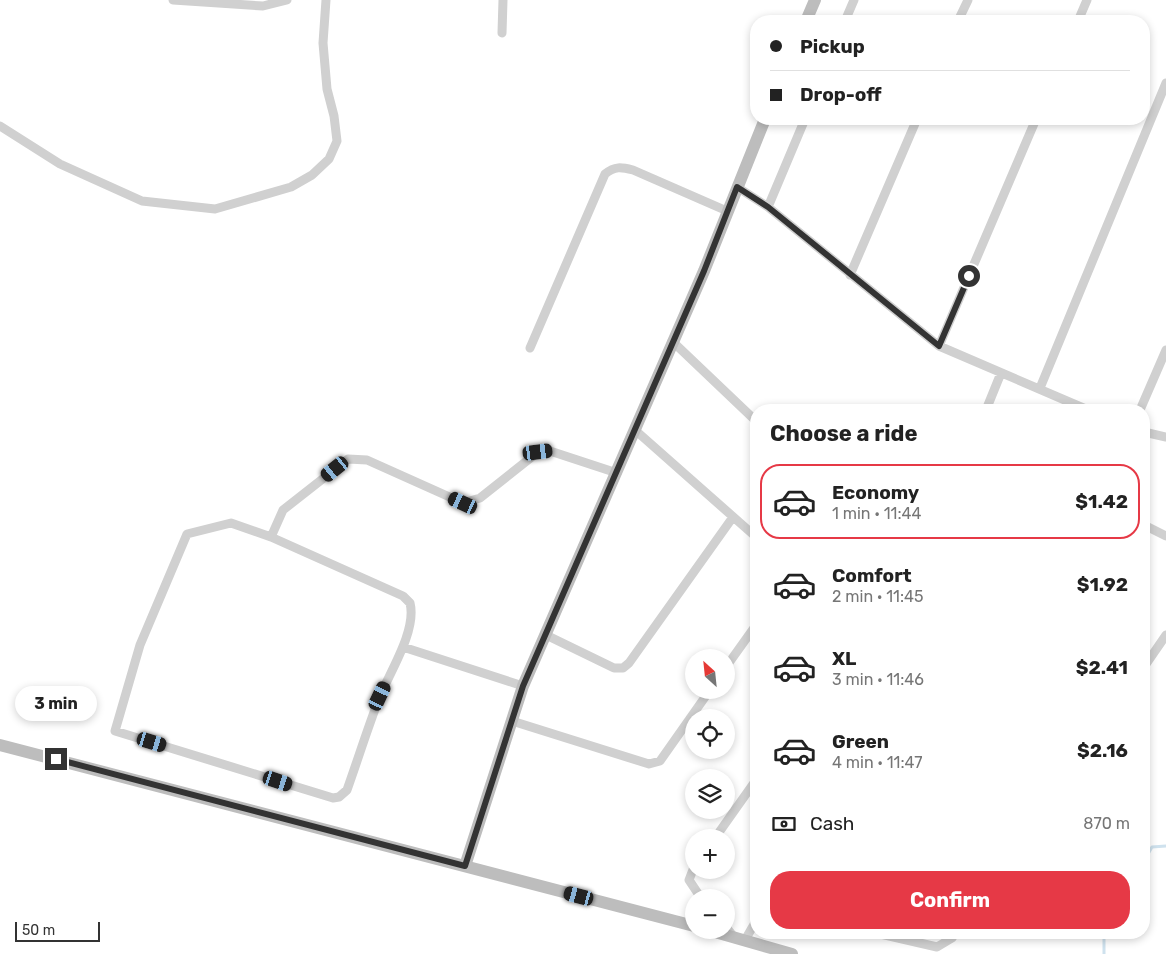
<!DOCTYPE html>
<meta charset="utf-8">
<style>
body{margin:0;font-family:Rubik,sans-serif;background:#f2f2f2;color:#222;height:100vh;display:flex;flex-direction:column;font-size:19px;white-space:nowrap}
*{box-sizing:border-box;margin:0}
p{font-size:16px;color:#767676}
.icon{flex:none;width:28px;height:28px;fill:none;stroke:currentColor;stroke-width:2;stroke-linecap:round;stroke-linejoin:round}
.map{position:relative;flex:1;overflow:hidden}
.drawer{position:absolute;left:750px;top:404px;width:400px;height:535px;display:flex;flex-direction:column;background:#fff;border-radius:20px;box-shadow:0 2px 8px #0003}
.drawer>*{flex:none}
.banner{position:absolute;left:750px;top:15px;width:400px;height:110px;border-radius:20px;box-shadow:0 2px 8px #0003;display:grid;align-content:center;height:110px;padding:0 20px;background:#fff}
.needle{width:32px;rotate:333deg}
.fabs{position:absolute;left:685px;top:649px;display:grid;gap:10px}
.fabs a{display:grid;place-items:center;width:50px;height:50px;border-radius:50%;background:#fff;box-shadow:0 2px 8px #0003;font-size:25px}
.scale{position:absolute;left:15px;bottom:12px;width:85px;box-sizing:border-box;padding-left:5px;border:2px solid #333;border-top:0;font-size:14px;line-height:18px;white-space:nowrap;color:#333;-webkit-text-stroke:4px #fff;paint-order:stroke}
.end{position:absolute;width:22px;height:22px;margin:-11px;border:6px solid #333;background:#fff;box-shadow:0 0 0 2px #fff}
.from{border-radius:50%}
.bubble{position:absolute;height:35px;border-radius:18px;background:#fff;box-shadow:0 2px 8px #0003;font-size:16px;font-weight:700;line-height:35px;text-align:center}
.car{position:absolute;width:15px;height:30px;margin:-15px -8px;border-radius:6px;box-shadow:0 0 4px 1px #0007;background:linear-gradient(#222 24%,#8ab4d8 0 40%,#222 0 76%,#8ab4d8 0 86%,#222 0)}
.banner b{display:flex;align-items:center;gap:18px;height:48px;font-size:19px}
.banner b+b{border-top:1px solid #e0e0e0}
.banner i{width:12px;height:12px;background:#222}
ul{padding:0;list-style:none}
li{display:flex;align-items:center;gap:15px;height:75px;margin:0 10px 8px;padding:0 10px;border:2px solid transparent;border-radius:20px}
li div{flex:1}
li b{display:block;font-size:19px}
li em{font-style:normal;font-weight:700}
li.current{border-color:#e63946}
li>.icon{width:45px;height:45px;stroke-width:1.5}
h2{padding:0 20px;font-size:22px;line-height:60px}
.pay{display:flex;align-items:center;gap:12px;height:55px;padding:0 20px;font-size:19px}
.pay p{margin-inline-start:auto}
.action{display:flex;gap:10px;margin-top:auto;padding:10px 20px}
.action a{flex:1;height:58px;border-radius:20px;background:#e63946;color:#fff;font-size:20px;font-weight:700;line-height:58px;text-align:center}
.map>svg:first-child{display:block}
.lines{fill:none;stroke-linecap:round;stroke-linejoin:round}
.stream{stroke:#cfe2ee;stroke-width:3}
.street{stroke:#d0d0d0;stroke-width:9}
.secondary{stroke:#bdbdbd;stroke-width:12}
.route{stroke:#333;stroke-width:6}
</style>
<div class="map">
<svg width="1166" height="954" viewBox="0 0 1166 954">
<rect width="100%" height="100%" fill="#fff"/>
<g class="lines">
<path class="stream" d="M1144,861L1152,847L1166,846
M1104,954V932"/>
<path class="street" d="M173,0L263,6L287,0
M845,21L854,0
M958,21L968,0
M1078,21L1087,0
M502,33L503,0
M0,126L60,164L142,201L215,209L291,187L312,175L329,159L337,141L334,116L327,89L323,43L326,0
M737,187L768,207L939,346L1088,410
M768,207L805,119
M850,275L917,119
M672,341L756,421
M939,346L1036,119
M530,348L605,174C615,166 621,167 633,170L727,211
M1040,388L1166,83
M986,410L1001,373
M1140,410L1166,350
M635,430L756,537
M1144,432L1166,437
M231,523L271,537L403,596L410,603C417,630 390,672 380,696C368,727 358,759 347,790L339,797L333,798L115,731L140,645L187,534Z
M1144,525L1166,536
M271,537L283,510L348,459L367,460L463,503L480,498L538,452L550,451L617,473
M546,635L614,668H623L629,663L733,517
M403,647L523,686
M726,667L756,625
M1144,667L1166,635
M512,721L649,764L660,761L710,690
M715,838L756,780
M694,867L689,880L701,898
M726,927L734,937
M872,932L937,947L952,938L956,932
M745,940L756,921"/>
<path class="secondary" d="M806,21L815,0
M0,745L694,926
M465,866L523,686L704,271L765,119
M708,930L792,954"/>
</g>
<g class="lines">
<path class="route" d="M56,759L465,866L523,686L704,271L737,187L768,207L939,346L969,276"/>
</g>
</svg>
<div class="fabs">
<a><svg class="needle" viewBox="-14 -14 28 28"><path d="M0-13l5 13h-10z" fill="#e53935"/><path d="M0 13l5-13h-10z" fill="#767676"/></svg></a>
<a><svg class="icon" aria-label="locate" viewBox="0 0 24 24"><circle cx="12" cy="12" r="6"/><path d="M12 2v4M12 18v4M2 12h4M18 12h4"/></svg></a>
<a><svg class="icon" aria-label="layers" viewBox="0 0 24 24"><path d="M12 4l9 5-9 5-9-5zM3 14l9 5 9-5"/></svg></a>
<a>+</a>
<a>−</a>
</div>
<div class="scale">50 m</div>
<i class="end from" style="left:969px;top:276px"></i>
<i class="end" style="left:56px;top:759px"></i>
<div class="bubble" style="left:15px;top:686px;width:82px">3 min</div>
<i class="car" style="left:538px;top:452px;rotate:83deg"></i>
<i class="car" style="left:335px;top:469px;rotate:231deg"></i>
<i class="car" style="left:463px;top:503px;rotate:295deg"></i>
<i class="car" style="left:380px;top:696px;rotate:25deg"></i>
<i class="car" style="left:152px;top:742px;rotate:107deg"></i>
<i class="car" style="left:278px;top:781px;rotate:108deg"></i>
<i class="car" style="left:579px;top:896px;rotate:285deg"></i>
<div class="banner">
<b><i class="from"></i>Pickup</b>
<b><i></i>Drop-off</b>
</div>
<section class="drawer">
<h2>Choose a ride</h2>
<ul>
<li class="current"><svg class="icon" aria-label="car" viewBox="0 0 24 24"><path d="M5 17H2v-5l4-1 3-4h7l3 4 3 1v5h-3M9 17h6M6 11h13"/><circle cx="7" cy="17" r="2"/><circle cx="17" cy="17" r="2"/></svg><div><b>Economy</b><p>1 min · 11:44</p></div><em>$1.42</em></li>
<li><svg class="icon" aria-label="car" viewBox="0 0 24 24"><path d="M5 17H2v-5l4-1 3-4h7l3 4 3 1v5h-3M9 17h6M6 11h13"/><circle cx="7" cy="17" r="2"/><circle cx="17" cy="17" r="2"/></svg><div><b>Comfort</b><p>2 min · 11:45</p></div><em>$1.92</em></li>
<li><svg class="icon" aria-label="car" viewBox="0 0 24 24"><path d="M5 17H2v-5l4-1 3-4h7l3 4 3 1v5h-3M9 17h6M6 11h13"/><circle cx="7" cy="17" r="2"/><circle cx="17" cy="17" r="2"/></svg><div><b>XL</b><p>3 min · 11:46</p></div><em>$2.41</em></li>
<li><svg class="icon" aria-label="car" viewBox="0 0 24 24"><path d="M5 17H2v-5l4-1 3-4h7l3 4 3 1v5h-3M9 17h6M6 11h13"/><circle cx="7" cy="17" r="2"/><circle cx="17" cy="17" r="2"/></svg><div><b>Green</b><p>4 min · 11:47</p></div><em>$2.16</em></li>
</ul>
<div class="pay"><svg class="icon" aria-label="cash" viewBox="0 0 24 24"><path d="M3 7h18v10H3z"/><circle cx="12" cy="12" r="2"/></svg>Cash<p>870 m</p></div>
<div class="action"><a>Confirm</a></div>
</section>
</div>
